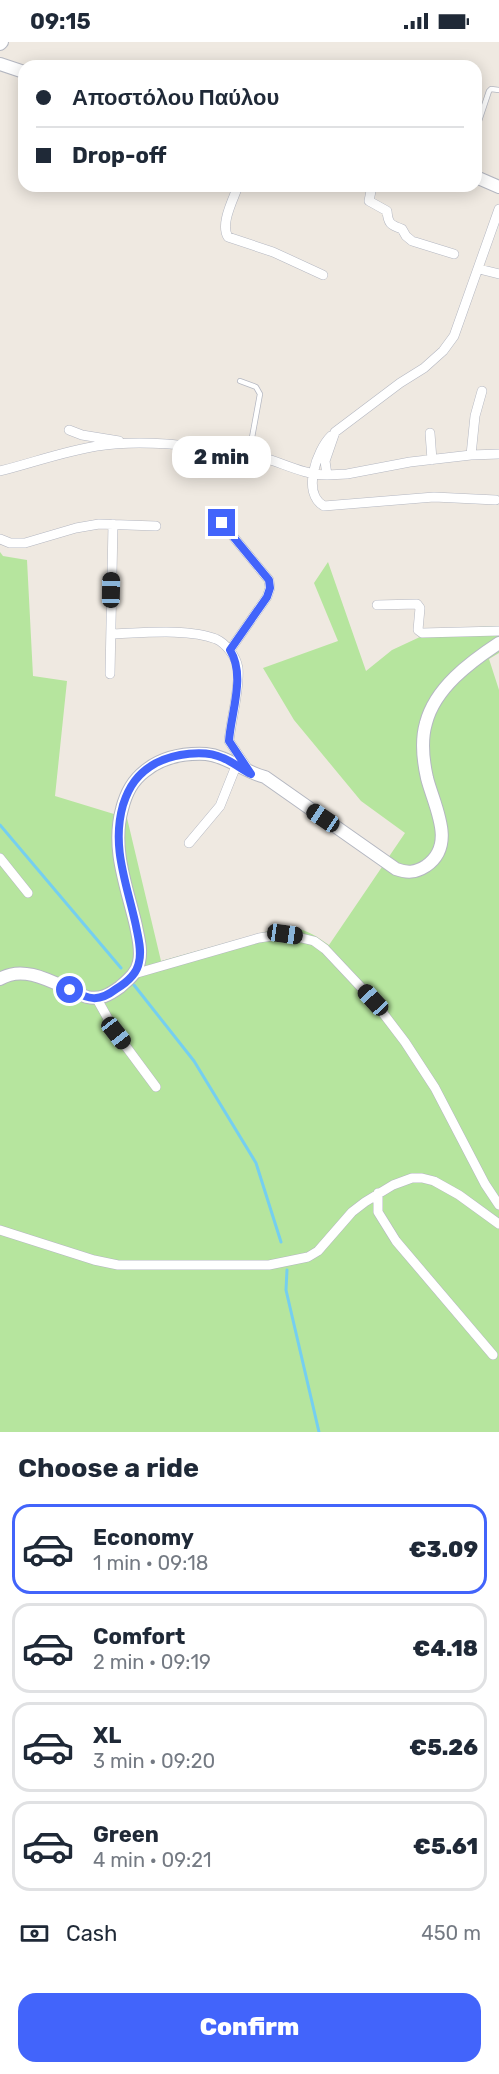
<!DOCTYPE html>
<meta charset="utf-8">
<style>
body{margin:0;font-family:Rubik,sans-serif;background:#f6f6f7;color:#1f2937;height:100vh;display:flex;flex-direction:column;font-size:22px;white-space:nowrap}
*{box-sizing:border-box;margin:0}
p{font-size:20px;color:#747a83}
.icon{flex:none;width:33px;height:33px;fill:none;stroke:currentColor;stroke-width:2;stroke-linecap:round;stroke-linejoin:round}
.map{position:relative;height:1390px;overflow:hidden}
.drawer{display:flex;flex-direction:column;background:#fff;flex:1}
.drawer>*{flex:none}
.banner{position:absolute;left:18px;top:18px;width:464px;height:132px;border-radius:18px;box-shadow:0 3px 15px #0003;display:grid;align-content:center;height:132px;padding:0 18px;background:#fff}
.end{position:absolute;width:27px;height:27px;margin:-14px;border:8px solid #4264fb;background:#fff;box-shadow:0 0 0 3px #fff}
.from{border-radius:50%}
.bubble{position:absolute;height:42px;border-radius:18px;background:#fff;box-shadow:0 3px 15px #0003;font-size:20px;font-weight:800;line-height:42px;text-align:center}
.car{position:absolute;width:18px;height:36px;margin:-18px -9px;border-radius:8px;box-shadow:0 0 4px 2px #0007;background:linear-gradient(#222 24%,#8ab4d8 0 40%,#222 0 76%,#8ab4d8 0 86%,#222 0)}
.banner b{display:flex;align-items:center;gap:21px;height:57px;font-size:22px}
.banner b+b{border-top:2px solid #e0e1e3}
.banner i{width:15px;height:15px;background:#1f2937}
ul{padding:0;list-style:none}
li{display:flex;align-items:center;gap:18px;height:90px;margin:0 12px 9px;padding:0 6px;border:3px solid #e0e1e3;border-radius:18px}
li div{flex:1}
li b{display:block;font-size:22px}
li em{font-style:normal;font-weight:800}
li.selected{border-color:#4264fb}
li>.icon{width:54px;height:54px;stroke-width:1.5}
h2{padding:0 18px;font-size:27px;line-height:72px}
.pay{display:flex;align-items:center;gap:15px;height:66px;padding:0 18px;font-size:22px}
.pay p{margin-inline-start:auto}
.action{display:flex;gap:12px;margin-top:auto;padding:12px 18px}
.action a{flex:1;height:69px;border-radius:18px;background:#4264fb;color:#fff;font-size:24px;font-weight:800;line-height:69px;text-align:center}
.status{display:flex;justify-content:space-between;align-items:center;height:42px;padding:0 30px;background:#fff;direction:ltr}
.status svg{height:16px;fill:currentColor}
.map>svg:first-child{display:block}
.green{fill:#b6e59e}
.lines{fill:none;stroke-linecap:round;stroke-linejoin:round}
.stream{stroke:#75cff0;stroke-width:3}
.lane-casing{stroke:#b4b7c1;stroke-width:6}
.street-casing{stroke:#b4b7c1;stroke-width:10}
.secondary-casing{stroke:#b4b7c1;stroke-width:14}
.lane{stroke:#fff;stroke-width:4.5}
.street{stroke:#fff;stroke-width:9}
.secondary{stroke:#fff;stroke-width:12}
.route{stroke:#4264fb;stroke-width:8}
</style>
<div class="status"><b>09:15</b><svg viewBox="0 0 49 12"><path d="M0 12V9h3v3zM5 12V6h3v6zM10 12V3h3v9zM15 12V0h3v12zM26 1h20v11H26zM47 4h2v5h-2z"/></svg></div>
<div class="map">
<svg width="499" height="1390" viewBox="0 0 499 1390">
<rect width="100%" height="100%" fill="#efe9e1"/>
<path class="green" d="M0,510L3,514L27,518L33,634L67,639L55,754L127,776L161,919L286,884C303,886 315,893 329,903L405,791L361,759L294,678L263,626L338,599L314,541L328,520L366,629L392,608L437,587L499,584V611L489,617L499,648V1390H0Z"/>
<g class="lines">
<path class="stream" d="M0,783L121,926
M134,943L194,1019L256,1121L281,1200
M287,1228L286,1248L319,1390"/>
<g class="lane-casing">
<path id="lane" d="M476,88L489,49L491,47L499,48
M240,339L256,345L260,352L249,412"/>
</g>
<g class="street-casing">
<path id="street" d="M238,144C233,158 220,182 228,195L273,210L323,233
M372,144L369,159L387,169C388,181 390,183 402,187L406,194L412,199L454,212
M499,167L454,294L443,309L424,326L400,341L335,390L325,419L327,433L347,432L410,420L471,413L499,412
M479,227L499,232
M69,388L82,393L119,399
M430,391L432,418
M331,394C317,408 301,451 324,464L434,455L496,458
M471,413L475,374L482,349
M0,429C32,421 65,409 97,404C147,396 199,405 248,412C275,416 300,433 327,433
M222,481L269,538L270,546L267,555L230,608
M0,497L10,501H25L76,486L99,482L156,484
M377,563L417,562L420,566L418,588L422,591L499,589
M111,592C140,591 190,586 216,597C227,602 236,615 238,626C240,647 231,677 229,699L250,730
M110,632L113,482
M189,801L220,764L236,724
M0,816L28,851
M134,932L259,896L285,892L314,899L325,907L373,958L405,1000L435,1046L485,1142L499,1163
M97,957L116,991L156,1045
M378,1151V1170L396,1199L493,1313
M0,1188L94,1218L118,1223H269L308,1215L318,1209L352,1170L365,1160L393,1143L412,1136H422L434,1139L459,1153L499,1182"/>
</g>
<g class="secondary-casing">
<path id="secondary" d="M0,2L2,0
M0,22L24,30
M476,135L499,145
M0,937C27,920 61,946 87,955C100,958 109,953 120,945C128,938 137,931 139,920C142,908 138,895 136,884C127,845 111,807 122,767C126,751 132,739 145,729C162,715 184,711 206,712C227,714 244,730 265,735L396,827C407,831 415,831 426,824C457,803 434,764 427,736C423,718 421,698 426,681C435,646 470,620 499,601"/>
</g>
<use href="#lane" class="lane"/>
<use href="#street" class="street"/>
<use href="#secondary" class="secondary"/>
</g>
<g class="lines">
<path class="route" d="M70,948C89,957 98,961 116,947C126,941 137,932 139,920C142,908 138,895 136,884C127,842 111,805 123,763C129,744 138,731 156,721C174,712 204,707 223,716C233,720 241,727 251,732L229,699C231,670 246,634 230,608L267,555L270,546L269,538L222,481"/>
</g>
</svg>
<i class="end from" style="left:70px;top:948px"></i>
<i class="end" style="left:222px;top:481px"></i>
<div class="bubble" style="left:172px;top:394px;width:99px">2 min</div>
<i class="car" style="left:111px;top:548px;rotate:1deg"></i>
<i class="car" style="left:323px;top:776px;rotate:304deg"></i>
<i class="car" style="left:285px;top:892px;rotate:98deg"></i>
<i class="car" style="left:373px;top:958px;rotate:317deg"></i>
<i class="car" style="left:116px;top:991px;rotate:142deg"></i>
<div class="banner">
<b><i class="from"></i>Αποστόλου Παύλου</b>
<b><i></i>Drop-off</b>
</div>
</div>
<section class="drawer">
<h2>Choose a ride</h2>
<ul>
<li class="selected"><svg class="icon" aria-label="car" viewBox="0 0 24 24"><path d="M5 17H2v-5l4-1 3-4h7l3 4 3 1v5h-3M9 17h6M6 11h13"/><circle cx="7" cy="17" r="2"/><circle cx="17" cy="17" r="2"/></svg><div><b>Economy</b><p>1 min · 09:18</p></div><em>€3.09</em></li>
<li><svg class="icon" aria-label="car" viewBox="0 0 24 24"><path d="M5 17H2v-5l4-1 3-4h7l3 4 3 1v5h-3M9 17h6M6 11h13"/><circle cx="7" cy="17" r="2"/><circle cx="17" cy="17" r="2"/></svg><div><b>Comfort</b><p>2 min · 09:19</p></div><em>€4.18</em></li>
<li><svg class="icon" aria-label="car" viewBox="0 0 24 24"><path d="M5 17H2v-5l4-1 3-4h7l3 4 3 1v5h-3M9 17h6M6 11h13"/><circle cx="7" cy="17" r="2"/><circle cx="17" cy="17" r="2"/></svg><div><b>XL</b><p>3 min · 09:20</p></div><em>€5.26</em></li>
<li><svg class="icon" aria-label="car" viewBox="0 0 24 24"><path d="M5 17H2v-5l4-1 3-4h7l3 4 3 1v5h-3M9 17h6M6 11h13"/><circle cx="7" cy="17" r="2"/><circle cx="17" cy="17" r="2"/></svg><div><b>Green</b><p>4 min · 09:21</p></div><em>€5.61</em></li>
</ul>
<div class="pay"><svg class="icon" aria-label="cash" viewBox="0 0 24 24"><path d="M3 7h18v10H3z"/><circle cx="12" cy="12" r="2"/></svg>Cash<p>450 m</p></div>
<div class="action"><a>Confirm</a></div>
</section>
